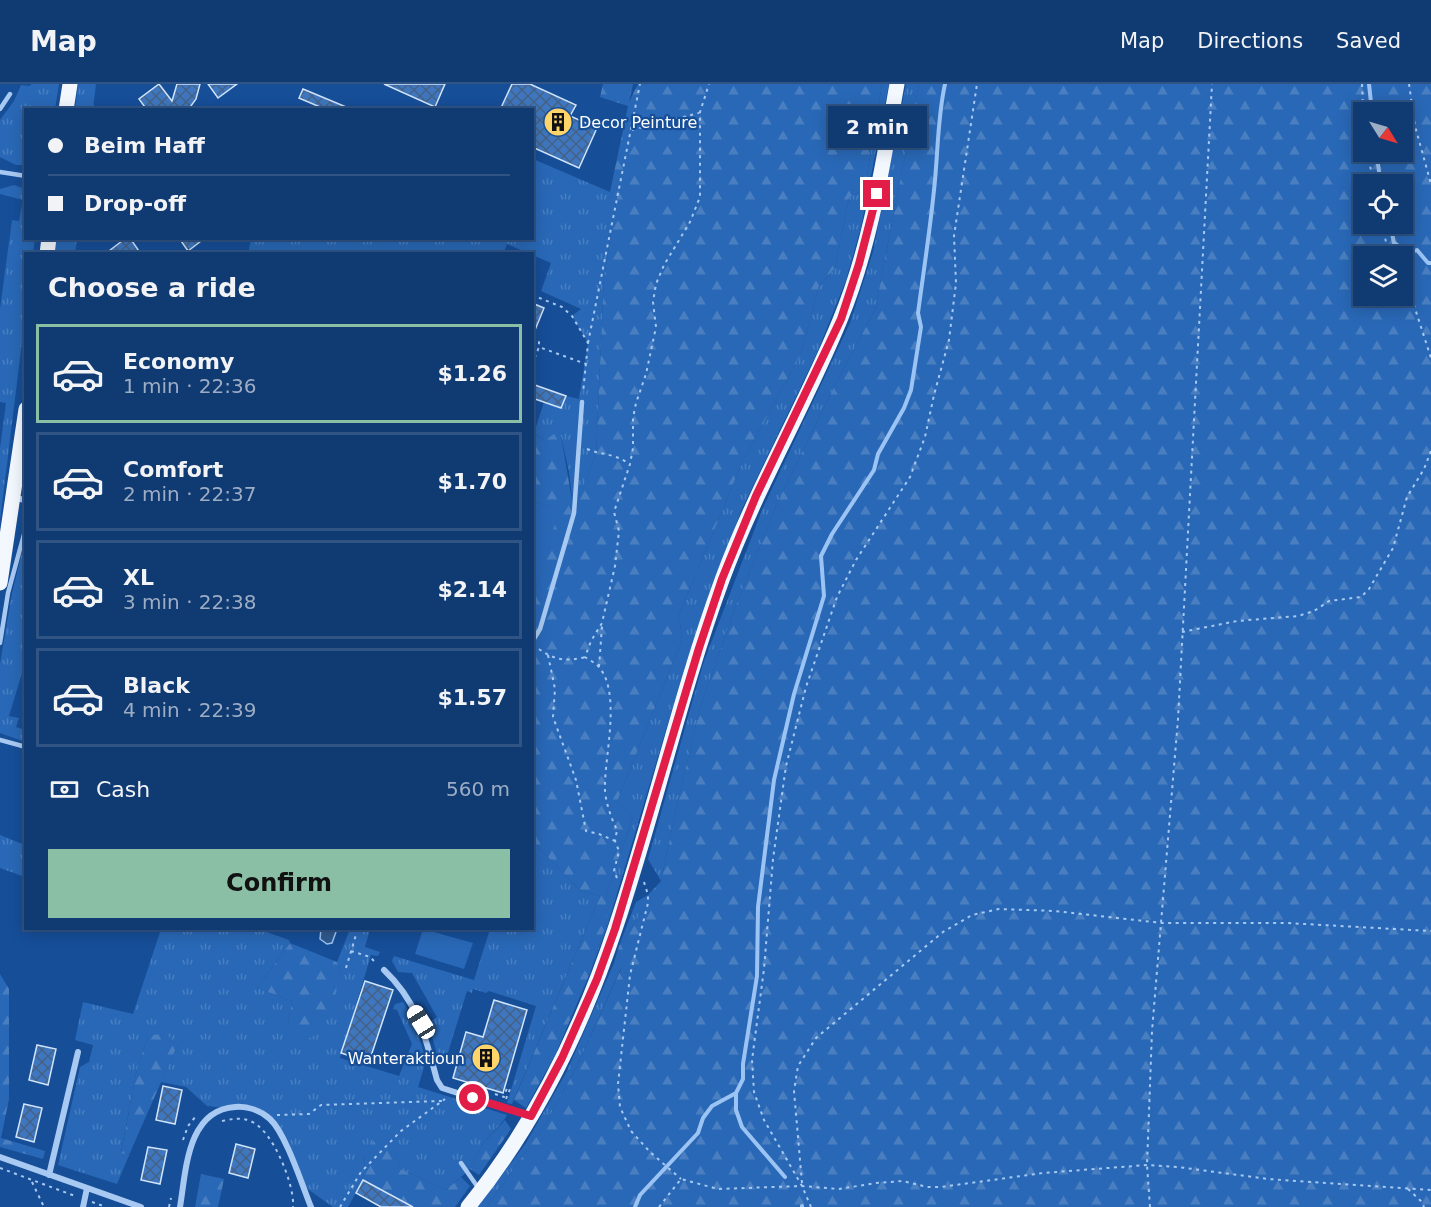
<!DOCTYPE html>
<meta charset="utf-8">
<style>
body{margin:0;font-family:"DejaVu Sans",sans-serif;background:#1e457a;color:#f1f3f6;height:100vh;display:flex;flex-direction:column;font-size:22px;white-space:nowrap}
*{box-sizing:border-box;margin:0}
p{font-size:20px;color:#9cadc4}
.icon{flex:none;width:33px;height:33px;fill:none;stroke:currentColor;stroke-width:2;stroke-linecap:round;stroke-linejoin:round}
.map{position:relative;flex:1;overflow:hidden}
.side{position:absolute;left:24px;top:168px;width:510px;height:678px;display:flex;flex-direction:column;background:#103a72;border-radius:0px;box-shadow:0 3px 15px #0003,0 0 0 2px #305484}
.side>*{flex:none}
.banner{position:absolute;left:24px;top:24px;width:510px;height:132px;border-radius:0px;box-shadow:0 3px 15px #0003,0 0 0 2px #305484;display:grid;align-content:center;height:132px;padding:0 24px;background:#103a72}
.needle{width:39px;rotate:127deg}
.tools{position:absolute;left:1353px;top:18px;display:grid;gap:12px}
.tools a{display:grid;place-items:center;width:60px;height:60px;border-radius:0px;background:#103a72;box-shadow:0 3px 15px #0003,0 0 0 2px #305484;font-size:30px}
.end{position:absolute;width:27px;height:27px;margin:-14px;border:8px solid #e11d48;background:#fff;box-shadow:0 0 0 3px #fff}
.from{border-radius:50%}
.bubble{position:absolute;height:42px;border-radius:0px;background:#103a72;box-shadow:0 3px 15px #0003,0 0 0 2px #305484;font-size:20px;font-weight:600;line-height:42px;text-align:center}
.car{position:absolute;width:18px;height:36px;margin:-18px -9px;border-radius:8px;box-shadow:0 0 4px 2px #0007;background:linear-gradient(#fff 24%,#345 0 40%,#fff 0 76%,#345 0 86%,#fff 0)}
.banner b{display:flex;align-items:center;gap:21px;height:57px;font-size:22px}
.banner b+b{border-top:2px solid #305484}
.banner i{width:15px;height:15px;background:#f1f3f6}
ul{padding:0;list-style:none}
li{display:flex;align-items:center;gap:18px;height:99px;margin:0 12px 9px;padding:0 12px;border:3px solid #305484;border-radius:0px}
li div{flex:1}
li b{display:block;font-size:22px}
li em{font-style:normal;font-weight:600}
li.active{border-color:#8abfa5}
li>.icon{width:54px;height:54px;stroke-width:1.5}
h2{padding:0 24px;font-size:27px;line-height:72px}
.pay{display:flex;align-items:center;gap:15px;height:66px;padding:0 24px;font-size:22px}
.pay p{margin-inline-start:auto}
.button{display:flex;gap:12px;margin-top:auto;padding:12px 24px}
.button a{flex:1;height:69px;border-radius:0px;background:#8abfa5;color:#111;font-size:24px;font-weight:600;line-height:69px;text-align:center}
header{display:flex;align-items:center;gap:36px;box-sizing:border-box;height:84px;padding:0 30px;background:#103a72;border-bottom:2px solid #305484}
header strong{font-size:28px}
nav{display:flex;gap:33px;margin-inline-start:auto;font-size:21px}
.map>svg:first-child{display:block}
.grass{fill:url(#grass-tufts)}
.forest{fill:url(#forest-firs);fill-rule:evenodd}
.garden{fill:#2968b6}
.water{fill:url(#water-ripples);stroke:#9bc4f4;stroke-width:1.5}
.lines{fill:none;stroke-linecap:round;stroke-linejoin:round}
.stream{stroke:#9bc4f4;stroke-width:4}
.building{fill:url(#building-cross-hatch);stroke:#d0e4fc;stroke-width:1.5}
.path{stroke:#a8c9f2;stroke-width:2;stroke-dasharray:3 4.5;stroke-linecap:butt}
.service{stroke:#a8c9f2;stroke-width:4.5}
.minor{stroke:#a8c9f2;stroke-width:6}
.primary{stroke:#f3f8ff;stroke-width:15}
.route{stroke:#e11d48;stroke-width:8}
.labels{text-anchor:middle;stroke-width:4.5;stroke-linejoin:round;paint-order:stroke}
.poi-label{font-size:16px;fill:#fff;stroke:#164e98;text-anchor:start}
</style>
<header>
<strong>Map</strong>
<nav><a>Map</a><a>Directions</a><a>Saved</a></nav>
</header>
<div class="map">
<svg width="1431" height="1123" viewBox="0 0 1431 1123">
<defs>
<pattern id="grass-tufts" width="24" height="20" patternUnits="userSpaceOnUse" patternTransform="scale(1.5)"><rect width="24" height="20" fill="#2968b6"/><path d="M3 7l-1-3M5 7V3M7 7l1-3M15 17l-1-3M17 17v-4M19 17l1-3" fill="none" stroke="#497fc1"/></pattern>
<pattern id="forest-firs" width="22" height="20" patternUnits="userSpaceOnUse" patternTransform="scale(1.5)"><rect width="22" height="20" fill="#2968b6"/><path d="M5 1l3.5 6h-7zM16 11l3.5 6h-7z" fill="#497fc1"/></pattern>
<pattern id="water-ripples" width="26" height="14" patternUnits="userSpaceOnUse" patternTransform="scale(1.5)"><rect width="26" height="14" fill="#2f598e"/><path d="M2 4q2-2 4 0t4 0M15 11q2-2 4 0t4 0" fill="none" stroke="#4e729f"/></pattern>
<pattern id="building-cross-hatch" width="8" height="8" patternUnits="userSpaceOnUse" patternTransform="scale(1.5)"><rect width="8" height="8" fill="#3e77bf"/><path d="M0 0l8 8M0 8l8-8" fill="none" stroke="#456286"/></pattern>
</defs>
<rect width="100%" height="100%" fill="#164e98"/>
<path class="grass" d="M31,0H59L55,25L26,26L25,81H16L0,73V36L14,17L21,1L30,2Z
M78,0H96L93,25H75Z
M882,0H889L861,143L846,196L817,269L741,427L685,582L607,843L590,889L606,840V811L633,734L617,718L682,556L679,531L744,374L800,272L819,202L835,184L849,114L865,104Z
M906,0H919L875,226L836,299L777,420L738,516L700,624L676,725L661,797L648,775L703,580L762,426L850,239L873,168Z
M533,75L617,111L604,193L596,369L574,429L569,388L561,352L545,357L534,349L544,318L561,324L566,312L579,315L588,259L572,232L581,225L541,207L551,179L507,160L503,170H248L251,155L532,154Z
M14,101L25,105L26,154L35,155L33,169L26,170L25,233L0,437V364L6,319L0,318V225L12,136L19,137L23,116L0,110V105Z
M56,155H77L75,169L54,170Z
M25,456L26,532L23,541L25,543V579L9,632L19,634L16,643L25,646V658L0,649V580L12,509Z
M0,751L25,761V793L0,784Z
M533,758L580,806L600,812L512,1020L507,1019L536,922L489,907L486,909L473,905L472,909L467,907L446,975L439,977L428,939L437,933L412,889L398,888L392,877L394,872L474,896L490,845L532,844Z
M648,811V819L619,862L636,818Z
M161,845H258L289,856L290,859L257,904L292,917L288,939L342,891L337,878L350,845H370L365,863L380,868L378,872L371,871L340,974L399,992L412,960L397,926L393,925L395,920L403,918L415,938L426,977L418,1003L507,1031L504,1036L484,1058L470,1085L446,1106L401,1085L395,1070L365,1071L363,1096L348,1123H333L302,1101L279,1048L257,1027L207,1022L186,1003L161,998L177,962L148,952L137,985L121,1068L129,1071L117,1100L58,1081L80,983L89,978L93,961L75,956L83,918L133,930Z
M614,879L621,884L577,982L546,1039L487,1123H478L526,1059L567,987Z"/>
<path class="forest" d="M603,0H633L629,18L638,0H882L865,104L849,114L835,184L819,202L800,272L744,374L679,531L682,556L617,718L633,734L606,811V840L590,889L556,969L526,1024L514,1016L600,812L580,806L533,758V513L558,426L533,417L532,348L545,357L555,349L561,352L574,428L596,369L604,193L617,112L610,108L628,22L600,13Z
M919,0H1431V1123H487L546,1039L577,982L621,885L614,879L619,862L648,819V811L661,797L676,725L700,624L738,516L777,420L836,299L875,226ZM1364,28H1402V68H1364ZM1364,100H1402V140H1364ZM1364,172H1402V212H1364Z
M290,859L337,878L342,891L317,950L295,962L288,939L292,917L257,904Z
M0,890L9,905V1015L1,1054L45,1067L43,1075L0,1063Z
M166,949L177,962L129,1071L121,1069L137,985L148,952Z
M505,1036L511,1045L479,1091L470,1085L484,1058Z
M374,1056L395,1070L401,1085L446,1106L461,1093L470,1102L455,1123H413L363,1096L365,1071Z
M201,1090L224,1095L218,1123H195Z"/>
<path class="garden" d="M533,417L559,426L533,513L532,417Z
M423,845L473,859L464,885L415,870Z"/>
<path class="water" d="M321,845H337L332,859L327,860L320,855Z"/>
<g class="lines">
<path class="stream" d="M1369,0L1372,28
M1376,68L1381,100
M1390,140L1394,159L1409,169L1417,166L1428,179H1431
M785,1093L742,1043L736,1026V1009L743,995V980L757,892L758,823L774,696L794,610L824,512L821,472L832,450L874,386L878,370L904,324L911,306L921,243L918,229C924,184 931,140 935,96C938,64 938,31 945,0
M802,1122V1123
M635,1123L640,1111L698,1049L703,1034L712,1022L736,1009"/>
</g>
<path class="building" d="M159,0L172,17L177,0H200L196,15L188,26H147L139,15Z
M208,0H237L218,14Z
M384,0H445L435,23Z
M512,0H530L576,21L570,32L597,44L579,84L532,63V26H500Z
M303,5L351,25V26H327L299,14Z
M126,154H130L141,170H105Z
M179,154H205L188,167Z
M532,219L544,224L533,251L532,250Z
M532,300L566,312L561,324L532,314Z
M365,897L393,906L369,978L341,969Z
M494,916L527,926L503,1009L453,994L466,948L483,953Z
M37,961L56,965L48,1001L29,996Z
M163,1002L182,1006L175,1040L156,1036Z
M24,1020L42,1024L34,1058L16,1053Z
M236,1060L255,1065L248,1094L229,1089Z
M148,1063L167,1066L160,1100L141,1096Z
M363,1096L413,1123H381L356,1109Z"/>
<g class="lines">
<path class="path" d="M1362,0L1364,48
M1409,0L1415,42L1431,100
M632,46L699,29
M1367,68L1374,100
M1382,140L1386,158L1392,172
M1402,193L1410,209L1431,274
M532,211L562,223L572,232L588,259L583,309
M532,255L539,257V263
M588,259L640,0
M532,281L539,263L586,280
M587,365C602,371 617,370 629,380
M1182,548L1237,537L1298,532L1314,527L1329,517L1361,513L1369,505L1393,464L1407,413L1424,385L1431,367
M539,565C554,576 567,578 585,573
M548,571L555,605L553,633L576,696L586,747L599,750L615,757
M599,583L602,542
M617,794L614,787L619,767L615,757L617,746C611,734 604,714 605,701C605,670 622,605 597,581C594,578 589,576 585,573L591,557L602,539L615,482L619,447L614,428L630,380L633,364V334L636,319L646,290L656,243L653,218L656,200L664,181L690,138L700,113V28L709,0
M644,798L648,811V819L630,891L618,1000L620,1023L631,1047L650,1068L681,1095
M351,867L370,873L377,880
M346,884L358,844
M495,1010L504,1013L507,1004L505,1003
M506,1015L510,1005L507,1004
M277,1031L309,1030L321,1021L442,1017
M222,1037C232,1035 241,1033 250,1037C272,1044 295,1101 293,1123
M183,1056L188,1042L196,1032
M0,1084L75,1112
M32,1098L44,1123
M802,1099L794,1007L798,982L816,954L943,848L972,831L999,825L1055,827L1162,839H1287L1431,847
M1408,1105L1422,1118L1424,1123
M92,1118L106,1123
M169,1123L171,1114
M340,1123L361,1088L401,1047L445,1015
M659,1123L681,1095L718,1105L802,1102L839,1105L876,1099L903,1097L927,1103H941L1043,1089L1147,1081L1178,1083L1268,1095L1431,1106
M811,1123L802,1102L764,1036L754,1008L752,976L764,885L773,775L786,682L806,603L837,513L856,476L910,393L925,353L934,311L949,256L956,199L954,152L977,0
M1150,1123L1147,1081L1152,947L1178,635L1212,0"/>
<path class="service" d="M0,25L10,10
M0,88L26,92
M532,558L540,545L574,429L582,318
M0,559L8,509L26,443
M0,656L26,663
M461,1079L479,1105"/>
<path class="minor" d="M14,414L26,416
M384,886C418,918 425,952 437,996L442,1004L530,1032
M0,1073L141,1123
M49,1091L78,968
M83,1123L87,1104
M180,1123C186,1087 187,1026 235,1023C248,1022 261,1027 270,1035C286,1050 302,1101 311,1123"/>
<path class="primary" d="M66,26L70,0
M47,170L49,154
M0,499L26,325
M468,1123C534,1042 582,944 615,845C654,730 680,610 722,496C755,406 804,324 840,236C871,161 883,79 897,0"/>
</g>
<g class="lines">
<path class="route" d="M473,1014L531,1032L562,974L597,895L615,845L699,564L722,495L756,412L841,235L859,180L877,110"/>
</g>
<defs>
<g id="building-disc" transform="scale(1.5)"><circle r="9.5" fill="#ffd469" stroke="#164e98"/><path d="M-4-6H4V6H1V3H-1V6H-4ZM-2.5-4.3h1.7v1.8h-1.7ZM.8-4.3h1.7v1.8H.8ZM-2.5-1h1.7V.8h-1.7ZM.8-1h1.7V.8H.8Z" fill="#111"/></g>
</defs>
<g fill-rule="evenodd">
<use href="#building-disc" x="558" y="38"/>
<use href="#building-disc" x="486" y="974"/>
</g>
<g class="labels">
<g class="poi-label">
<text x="579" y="44">Decor Peinture</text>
<text x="465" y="980" text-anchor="end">Wanteraktioun</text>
</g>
</g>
</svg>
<div class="tools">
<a><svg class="needle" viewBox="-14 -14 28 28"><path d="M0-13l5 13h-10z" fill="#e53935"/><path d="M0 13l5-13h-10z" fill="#9cadc4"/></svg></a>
<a><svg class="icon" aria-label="locate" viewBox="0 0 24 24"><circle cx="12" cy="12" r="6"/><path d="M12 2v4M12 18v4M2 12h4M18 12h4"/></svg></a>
<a><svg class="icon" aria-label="layers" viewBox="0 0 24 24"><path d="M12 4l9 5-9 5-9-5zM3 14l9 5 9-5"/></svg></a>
</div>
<i class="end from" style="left:473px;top:1014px"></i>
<i class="end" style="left:877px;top:110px"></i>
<div class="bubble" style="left:828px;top:22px;width:99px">2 min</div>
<i class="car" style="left:421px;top:938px;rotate:328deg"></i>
<div class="banner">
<b><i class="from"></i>Beim Haff</b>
<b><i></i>Drop-off</b>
</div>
<section class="side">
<h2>Choose a ride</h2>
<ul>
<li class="active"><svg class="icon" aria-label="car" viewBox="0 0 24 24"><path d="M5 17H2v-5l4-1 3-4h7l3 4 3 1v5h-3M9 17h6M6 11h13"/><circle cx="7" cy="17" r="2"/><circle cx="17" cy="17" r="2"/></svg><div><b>Economy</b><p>1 min · 22:36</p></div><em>$1.26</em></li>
<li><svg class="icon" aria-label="car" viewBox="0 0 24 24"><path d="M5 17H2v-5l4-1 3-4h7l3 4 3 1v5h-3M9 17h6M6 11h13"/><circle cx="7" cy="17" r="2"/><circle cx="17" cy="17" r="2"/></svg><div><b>Comfort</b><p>2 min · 22:37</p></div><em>$1.70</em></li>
<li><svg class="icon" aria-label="car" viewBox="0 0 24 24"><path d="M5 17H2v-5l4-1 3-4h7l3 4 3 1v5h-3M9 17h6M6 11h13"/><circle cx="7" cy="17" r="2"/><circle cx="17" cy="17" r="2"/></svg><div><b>XL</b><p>3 min · 22:38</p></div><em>$2.14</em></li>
<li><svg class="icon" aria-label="car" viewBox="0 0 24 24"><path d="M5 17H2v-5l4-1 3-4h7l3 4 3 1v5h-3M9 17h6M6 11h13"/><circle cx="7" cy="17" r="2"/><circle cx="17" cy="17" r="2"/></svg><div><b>Black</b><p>4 min · 22:39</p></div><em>$1.57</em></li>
</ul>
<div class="pay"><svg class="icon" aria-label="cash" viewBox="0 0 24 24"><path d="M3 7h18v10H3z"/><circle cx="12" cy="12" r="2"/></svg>Cash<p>560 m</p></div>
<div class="button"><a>Confirm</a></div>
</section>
</div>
